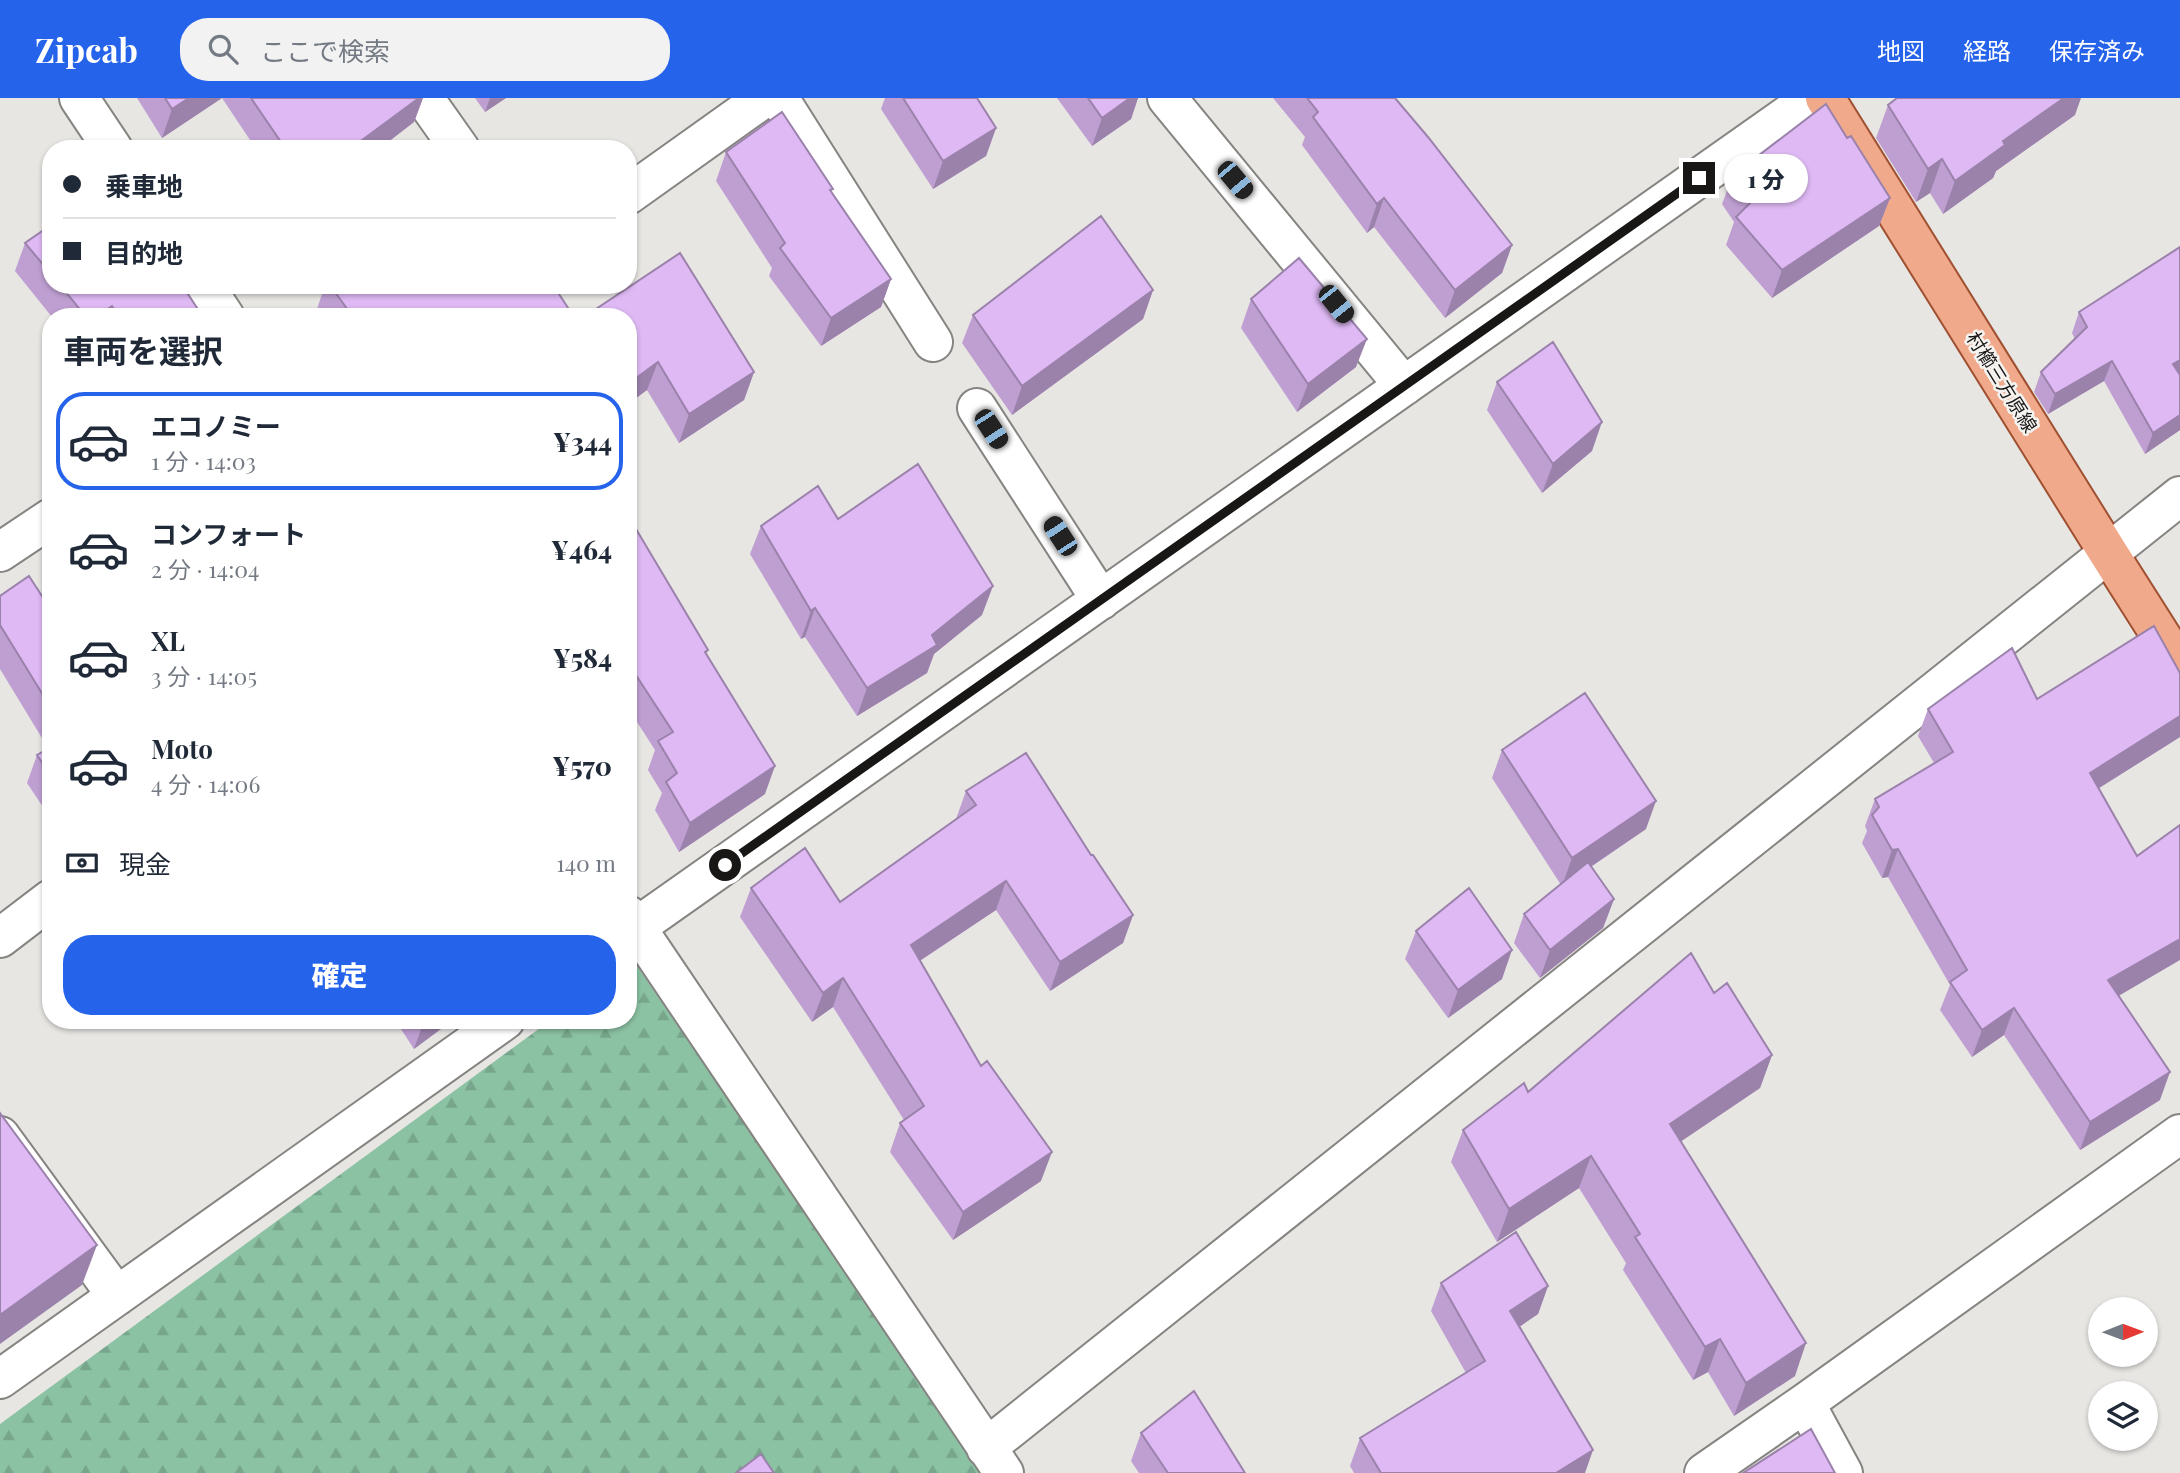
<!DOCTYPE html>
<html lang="ja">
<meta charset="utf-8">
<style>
body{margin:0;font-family:"Playfair Display","Noto Sans JP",serif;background:#f2f2f3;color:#1f2937;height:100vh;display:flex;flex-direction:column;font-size:26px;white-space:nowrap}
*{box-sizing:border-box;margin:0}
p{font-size:23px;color:#747a83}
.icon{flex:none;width:38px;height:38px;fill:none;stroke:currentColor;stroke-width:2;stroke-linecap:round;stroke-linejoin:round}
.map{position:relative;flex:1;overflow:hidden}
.sheet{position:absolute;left:42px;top:210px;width:595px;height:721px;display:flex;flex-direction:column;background:#fff;border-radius:28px;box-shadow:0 2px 5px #0004}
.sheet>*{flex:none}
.guide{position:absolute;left:42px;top:42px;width:595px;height:154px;border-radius:28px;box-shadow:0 2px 5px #0004;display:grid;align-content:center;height:154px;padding:0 21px;background:#fff}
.needle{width:46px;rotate:89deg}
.tools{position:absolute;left:2088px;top:1199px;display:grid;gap:14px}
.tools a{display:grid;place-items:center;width:70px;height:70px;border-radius:50%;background:#fff;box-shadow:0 2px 5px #0004;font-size:35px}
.end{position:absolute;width:32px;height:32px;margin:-16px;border:9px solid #181716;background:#fff;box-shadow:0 0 0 4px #fff}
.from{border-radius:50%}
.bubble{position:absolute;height:49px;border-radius:24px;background:#fff;box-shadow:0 2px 5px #0004;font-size:23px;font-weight:800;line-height:49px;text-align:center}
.car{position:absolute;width:21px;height:42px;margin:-21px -10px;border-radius:9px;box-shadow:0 0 5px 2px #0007;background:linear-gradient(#222 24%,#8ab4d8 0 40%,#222 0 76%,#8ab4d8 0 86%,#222 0)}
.guide b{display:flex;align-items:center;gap:24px;height:66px;font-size:26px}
.guide b+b{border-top:2px solid #e0e1e3}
.guide i{width:18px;height:18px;background:#1f2937}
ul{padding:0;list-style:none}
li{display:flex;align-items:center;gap:21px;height:98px;margin:0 14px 10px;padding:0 7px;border:4px solid transparent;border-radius:28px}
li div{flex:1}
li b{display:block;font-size:26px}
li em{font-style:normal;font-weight:800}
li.active{border-color:#2563eb}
li>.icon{width:63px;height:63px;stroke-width:1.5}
h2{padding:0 21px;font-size:32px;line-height:84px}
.pay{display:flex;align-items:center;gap:18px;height:77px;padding:0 21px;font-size:26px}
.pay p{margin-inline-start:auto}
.button{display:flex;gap:14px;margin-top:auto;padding:14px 21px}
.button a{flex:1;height:80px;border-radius:28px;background:#2563eb;color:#fff;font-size:28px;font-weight:800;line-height:80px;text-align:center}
header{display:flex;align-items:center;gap:42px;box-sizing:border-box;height:98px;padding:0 35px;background:#2563eb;color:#fff}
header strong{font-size:33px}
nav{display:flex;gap:38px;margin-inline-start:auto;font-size:24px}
.search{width:490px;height:63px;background:#f2f2f3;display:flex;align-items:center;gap:18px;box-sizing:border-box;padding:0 24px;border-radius:28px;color:#747a83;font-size:26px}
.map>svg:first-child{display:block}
.forest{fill:url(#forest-firs)}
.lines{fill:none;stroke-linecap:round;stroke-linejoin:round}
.minor-casing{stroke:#868481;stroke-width:42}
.major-casing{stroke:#9f5031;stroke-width:42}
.minor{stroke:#fff;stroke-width:38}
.major{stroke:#f1a98c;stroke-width:38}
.wall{fill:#bf9fd2}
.shaded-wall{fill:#9b82ab}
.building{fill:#deb9f4;stroke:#9b82ab;stroke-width:2}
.route{stroke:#181716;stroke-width:9}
.labels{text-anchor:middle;stroke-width:5;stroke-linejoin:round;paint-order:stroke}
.street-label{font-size:19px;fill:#181716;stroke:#f5f3f0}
</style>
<header>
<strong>Zipcab</strong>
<div class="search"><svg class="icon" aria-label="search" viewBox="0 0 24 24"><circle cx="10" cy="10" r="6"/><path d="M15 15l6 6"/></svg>ここで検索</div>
<nav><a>地図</a><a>経路</a><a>保存済み</a></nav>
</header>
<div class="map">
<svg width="2180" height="1375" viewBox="0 0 2180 1375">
<defs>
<pattern id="forest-firs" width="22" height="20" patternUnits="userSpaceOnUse" patternTransform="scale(1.75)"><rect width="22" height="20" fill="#8bc2a3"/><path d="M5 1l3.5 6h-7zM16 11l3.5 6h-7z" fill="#77a68c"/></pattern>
</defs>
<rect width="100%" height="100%" fill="#e8e6e3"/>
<path class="forest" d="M633,862L984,1375H0V1326L551,922H628V865Z"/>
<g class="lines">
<g class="minor-casing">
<path id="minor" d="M79,0L113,51
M424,0L460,51
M779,0L933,244
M1167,0L1404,288
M628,97L764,0
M204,187L225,219
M977,310L1101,502
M0,454L51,420
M628,817L1004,1375
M628,835L1812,0
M0,840L51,801
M0,1038L117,1198
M0,1281L505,922
M1805,1305L1843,1375
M986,1350L2180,398
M1704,1375L1805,1305L2180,1036"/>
</g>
<g class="major-casing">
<path id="major" d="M1825,0L2109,456L2180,568"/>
</g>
<use href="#minor" class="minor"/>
<use href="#major" class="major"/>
</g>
<path class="wall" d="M137,0H423L414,24L379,51H256L222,0L162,40Z
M475,0H506L485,14Z
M885,0H977L996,30L986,58L933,91L881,11Z
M1057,0H1138L1131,21L1092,48Z
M1273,0H1395L1512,147L1502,175L1445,220L1374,129L1367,135L1302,47L1305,39Z
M1888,7L2075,17L1996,73L1993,80L1943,116L1930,95L1916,104L1876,40Z
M1847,40L1890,100L1879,128L1772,200L1726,147L1734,124L1722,106L1733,77Z
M726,54L833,91L831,94L891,181L881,209L821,248L769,178L772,170L716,83Z
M51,127V187H182L203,219H52L15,173L25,145Z
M325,187H495L499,192L574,219H322L317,211Z
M1153,192L1143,221L1012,317L962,245L973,217Z
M1251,201L1356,269L1297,314L1241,230Z
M2079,214L2180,332L2145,356L2104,283L2048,316L2034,294L2041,274L2075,241L2072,235Z
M628,219L754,274L744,302L679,345L647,292L628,306Z
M1497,284L1592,353L1542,395L1487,312Z
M838,421L982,517L934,556L927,575L857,618L805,539L801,541L750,456L761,428Z
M628,437L708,552L706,557L765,696L679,754L655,712L662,695L648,672L655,652L628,610Z
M0,498L51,512V721L27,685L37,657L48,650L0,571Z
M2037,601L2180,639L2099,690L2118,898L2160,1002L2080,1052L2004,937L1972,959L1940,912L1950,887L1888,779L1882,780L1862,745L1867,733L1865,728L1875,701L1934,665L1918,638L1928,611Z
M1502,652L1646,731L1591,769L1614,801L1603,830L1540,880L1514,845L1524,816L1561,787L1492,680Z
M966,693L1091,757L1133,817L1123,845L1050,893L996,812L920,863L1041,1083L953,1142L890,1054L900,1025L904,1022L833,909L812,924L740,819L751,790L840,804L956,721Z
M1416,833L1502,881L1448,920L1405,861Z
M1714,895L1772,957L1760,990L1681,1043L1795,1278L1734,1318L1708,1274L1693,1282L1623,1172L1626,1165L1579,1090L1497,1144L1451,1064L1463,1032L1528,994Z
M395,922H453L414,951Z
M1441,1185L1548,1188L1538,1216L1519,1229L1585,1375H1354L1350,1368L1360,1340L1466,1275L1431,1213Z
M1141,1335L1245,1375H1139L1131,1363Z"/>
<path class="shaded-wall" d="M189,0H222L162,40L172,11Z
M419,0H423L414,24L379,51H350Z
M490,0H506L485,14Z
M1130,0H1138L1131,21L1092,48L1102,20Z
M2064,0H2081L2075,17L1996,73L1993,80L1943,116L1955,83L2003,43Z
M996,30L986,58L933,91L943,63Z
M1942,61L1930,95L1916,104L1928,71Z
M1384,100L1374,129L1367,135L1377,106Z
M1890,100L1879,128L1772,200L1782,172Z
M1512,147L1502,175L1445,220L1455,192Z
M891,181L881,209L821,248L831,220Z
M1153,192L1143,221L1012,317L1022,288Z
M112,208L108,219H95Z
M1367,241L1356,269L1297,314L1308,286Z
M2180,262V277L2173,266Z
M2112,263L2104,283L2048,316L2055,296Z
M658,264L647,292L628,306V286Z
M754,274L744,302L679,345L689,316Z
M2180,317V332L2145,356L2153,335Z
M1602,324L1592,353L1542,395L1553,366Z
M993,488L982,517L934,556L927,575L857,618L867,590Z
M815,510L805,539L801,541L811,513Z
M2180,618V639L2080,702L2090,675Z
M775,668L765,696L679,754L690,725Z
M1656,703L1646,731L1562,788L1572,760Z
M1898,751L1888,779L1882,780L1892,752Z
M1006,783L996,812L901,875L911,847Z
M1614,801L1603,830L1540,880L1550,852Z
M1133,817L1123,845L1050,893L1060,864Z
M2180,841V862L2098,910L2108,882Z
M1512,852L1502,881L1448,920L1458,892Z
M843,880L833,909L812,924L823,895Z
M2014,910L2004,937L1972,959L1982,932Z
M425,922H453L414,951L424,923Z
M1772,957L1760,990L1658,1059L1670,1026Z
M2170,974L2160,1002L2080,1052L2090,1024Z
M1052,1054L1041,1083L953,1142L963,1114Z
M1591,1058L1579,1090L1497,1144L1509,1111Z
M97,1147L82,1187L0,1246V1217Z
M1548,1188L1538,1216L1500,1242L1510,1213Z
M1720,1241L1708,1274L1693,1282L1705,1249Z
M1806,1245L1795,1278L1734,1318L1746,1285Z
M1593,1352L1585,1375H1556Z"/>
<path class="building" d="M165,0H189L172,11Z
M251,0H419L350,51H284L285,50Z
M903,0H977L996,30L943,63Z
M1088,0H1130L1102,20Z
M1307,0H1395L1428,39L1512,147L1455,192L1384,100L1377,106L1313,19L1318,14Z
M1897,0H2064L2003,43L2005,47L1955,83L1942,61L1928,71L1888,7Z
M1826,6L1847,40L1851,38L1890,100L1782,172L1736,119L1750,105L1733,77Z
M782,14L833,91L830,92L891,181L831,220L780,150L785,145L726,54Z
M1101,118L1153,192L1022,288L973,217Z
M51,127V176L25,145Z
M2180,149V262L2173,266L2180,277V317L2153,335L2112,263L2055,296L2041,274L2087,229L2079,214Z
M680,155L754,274L689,316L658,264L628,286V219H584Z
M1299,160L1367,241L1308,286L1251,201Z
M60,187H182L203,219H120L112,208L95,219H86Z
M330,187H495L499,192L505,187H553L574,219H353Z
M1553,244L1602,324L1553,366L1497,284Z
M918,366L993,488L932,537L937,547L867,590L815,510L811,513L761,428L818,388L838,421Z
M636,431L708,552L705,554L775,668L690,725L666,684L677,675L658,643L673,634L628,565V437Z
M29,478L51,512V610L0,527V498Z
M2154,528L2180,575V618L2090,675L2137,758L2180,727V841L2108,882L2170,974L2090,1024L2014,910L1982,932L1950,884L1967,872L1898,751L1892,752L1872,717L1879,709L1875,701L1953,654L1928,611L2012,550L2037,601Z
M1585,595L1656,703L1572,760L1502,652Z
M51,649V678L37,657Z
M1026,655L1091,757H1093L1133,817L1060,864L1006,783L911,847L981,968L987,963L1052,1054L963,1114L900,1025L924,1008L843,880L823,895L751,790L805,750L840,804L976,707L966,693Z
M1588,764L1614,801L1550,852L1524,816Z
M1469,790L1512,852L1458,892L1416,833Z
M1691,855L1714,895L1727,885L1772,957L1670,1026L1806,1245L1746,1285L1720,1241L1705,1249L1635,1139L1640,1136L1591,1058L1509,1111L1463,1032L1524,985L1528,994Z
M0,1015L97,1147L0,1217Z
M1516,1134L1548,1188L1510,1213L1593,1352L1556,1375H1381L1360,1340L1485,1263L1441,1185Z
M1194,1293L1245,1375H1168L1141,1335Z
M1811,1331L1835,1375H1743Z
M761,1356L774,1375H736Z"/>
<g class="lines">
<path class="route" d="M725,767L1699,80"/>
</g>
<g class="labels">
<g class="street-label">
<text transform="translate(2002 284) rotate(58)" y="7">村櫛三方原線</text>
</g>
</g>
</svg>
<div class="tools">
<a><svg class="needle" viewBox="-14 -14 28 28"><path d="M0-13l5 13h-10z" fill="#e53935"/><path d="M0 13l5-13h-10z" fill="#747a83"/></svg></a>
<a><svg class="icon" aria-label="layers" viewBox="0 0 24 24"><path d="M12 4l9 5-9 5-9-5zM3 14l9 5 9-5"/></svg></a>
</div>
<i class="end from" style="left:725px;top:767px"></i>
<i class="end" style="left:1699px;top:80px"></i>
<div class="bubble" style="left:1724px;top:56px;width:84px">1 分</div>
<i class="car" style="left:1235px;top:82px;rotate:140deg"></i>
<i class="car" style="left:1336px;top:206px;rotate:141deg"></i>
<i class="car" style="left:991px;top:331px;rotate:147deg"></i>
<i class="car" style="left:1060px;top:438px;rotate:327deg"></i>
<div class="guide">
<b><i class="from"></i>乗車地</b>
<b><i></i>目的地</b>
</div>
<section class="sheet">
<h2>車両を選択</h2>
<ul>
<li class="active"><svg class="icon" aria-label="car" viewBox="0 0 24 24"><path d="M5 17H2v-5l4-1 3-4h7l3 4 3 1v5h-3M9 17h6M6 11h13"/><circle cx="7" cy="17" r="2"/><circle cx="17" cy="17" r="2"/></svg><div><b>エコノミー</b><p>1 分 · 14:03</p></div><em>¥344</em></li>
<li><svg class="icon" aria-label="car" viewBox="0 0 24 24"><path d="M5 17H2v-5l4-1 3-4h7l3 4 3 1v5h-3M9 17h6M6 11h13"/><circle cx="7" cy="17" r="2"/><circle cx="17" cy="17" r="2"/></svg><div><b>コンフォート</b><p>2 分 · 14:04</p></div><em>¥464</em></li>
<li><svg class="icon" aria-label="car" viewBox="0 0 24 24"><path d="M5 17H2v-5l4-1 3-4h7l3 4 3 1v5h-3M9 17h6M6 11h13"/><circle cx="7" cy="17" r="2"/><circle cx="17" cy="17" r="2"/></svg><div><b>XL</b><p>3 分 · 14:05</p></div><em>¥584</em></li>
<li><svg class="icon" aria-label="car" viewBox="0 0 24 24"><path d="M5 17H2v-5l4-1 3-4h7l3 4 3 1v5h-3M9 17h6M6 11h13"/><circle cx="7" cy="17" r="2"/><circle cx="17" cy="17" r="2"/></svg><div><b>Moto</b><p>4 分 · 14:06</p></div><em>¥570</em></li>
</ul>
<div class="pay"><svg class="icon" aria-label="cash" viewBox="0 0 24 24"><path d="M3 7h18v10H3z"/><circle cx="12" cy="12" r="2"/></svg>現金<p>140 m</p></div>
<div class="button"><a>確定</a></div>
</section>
</div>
